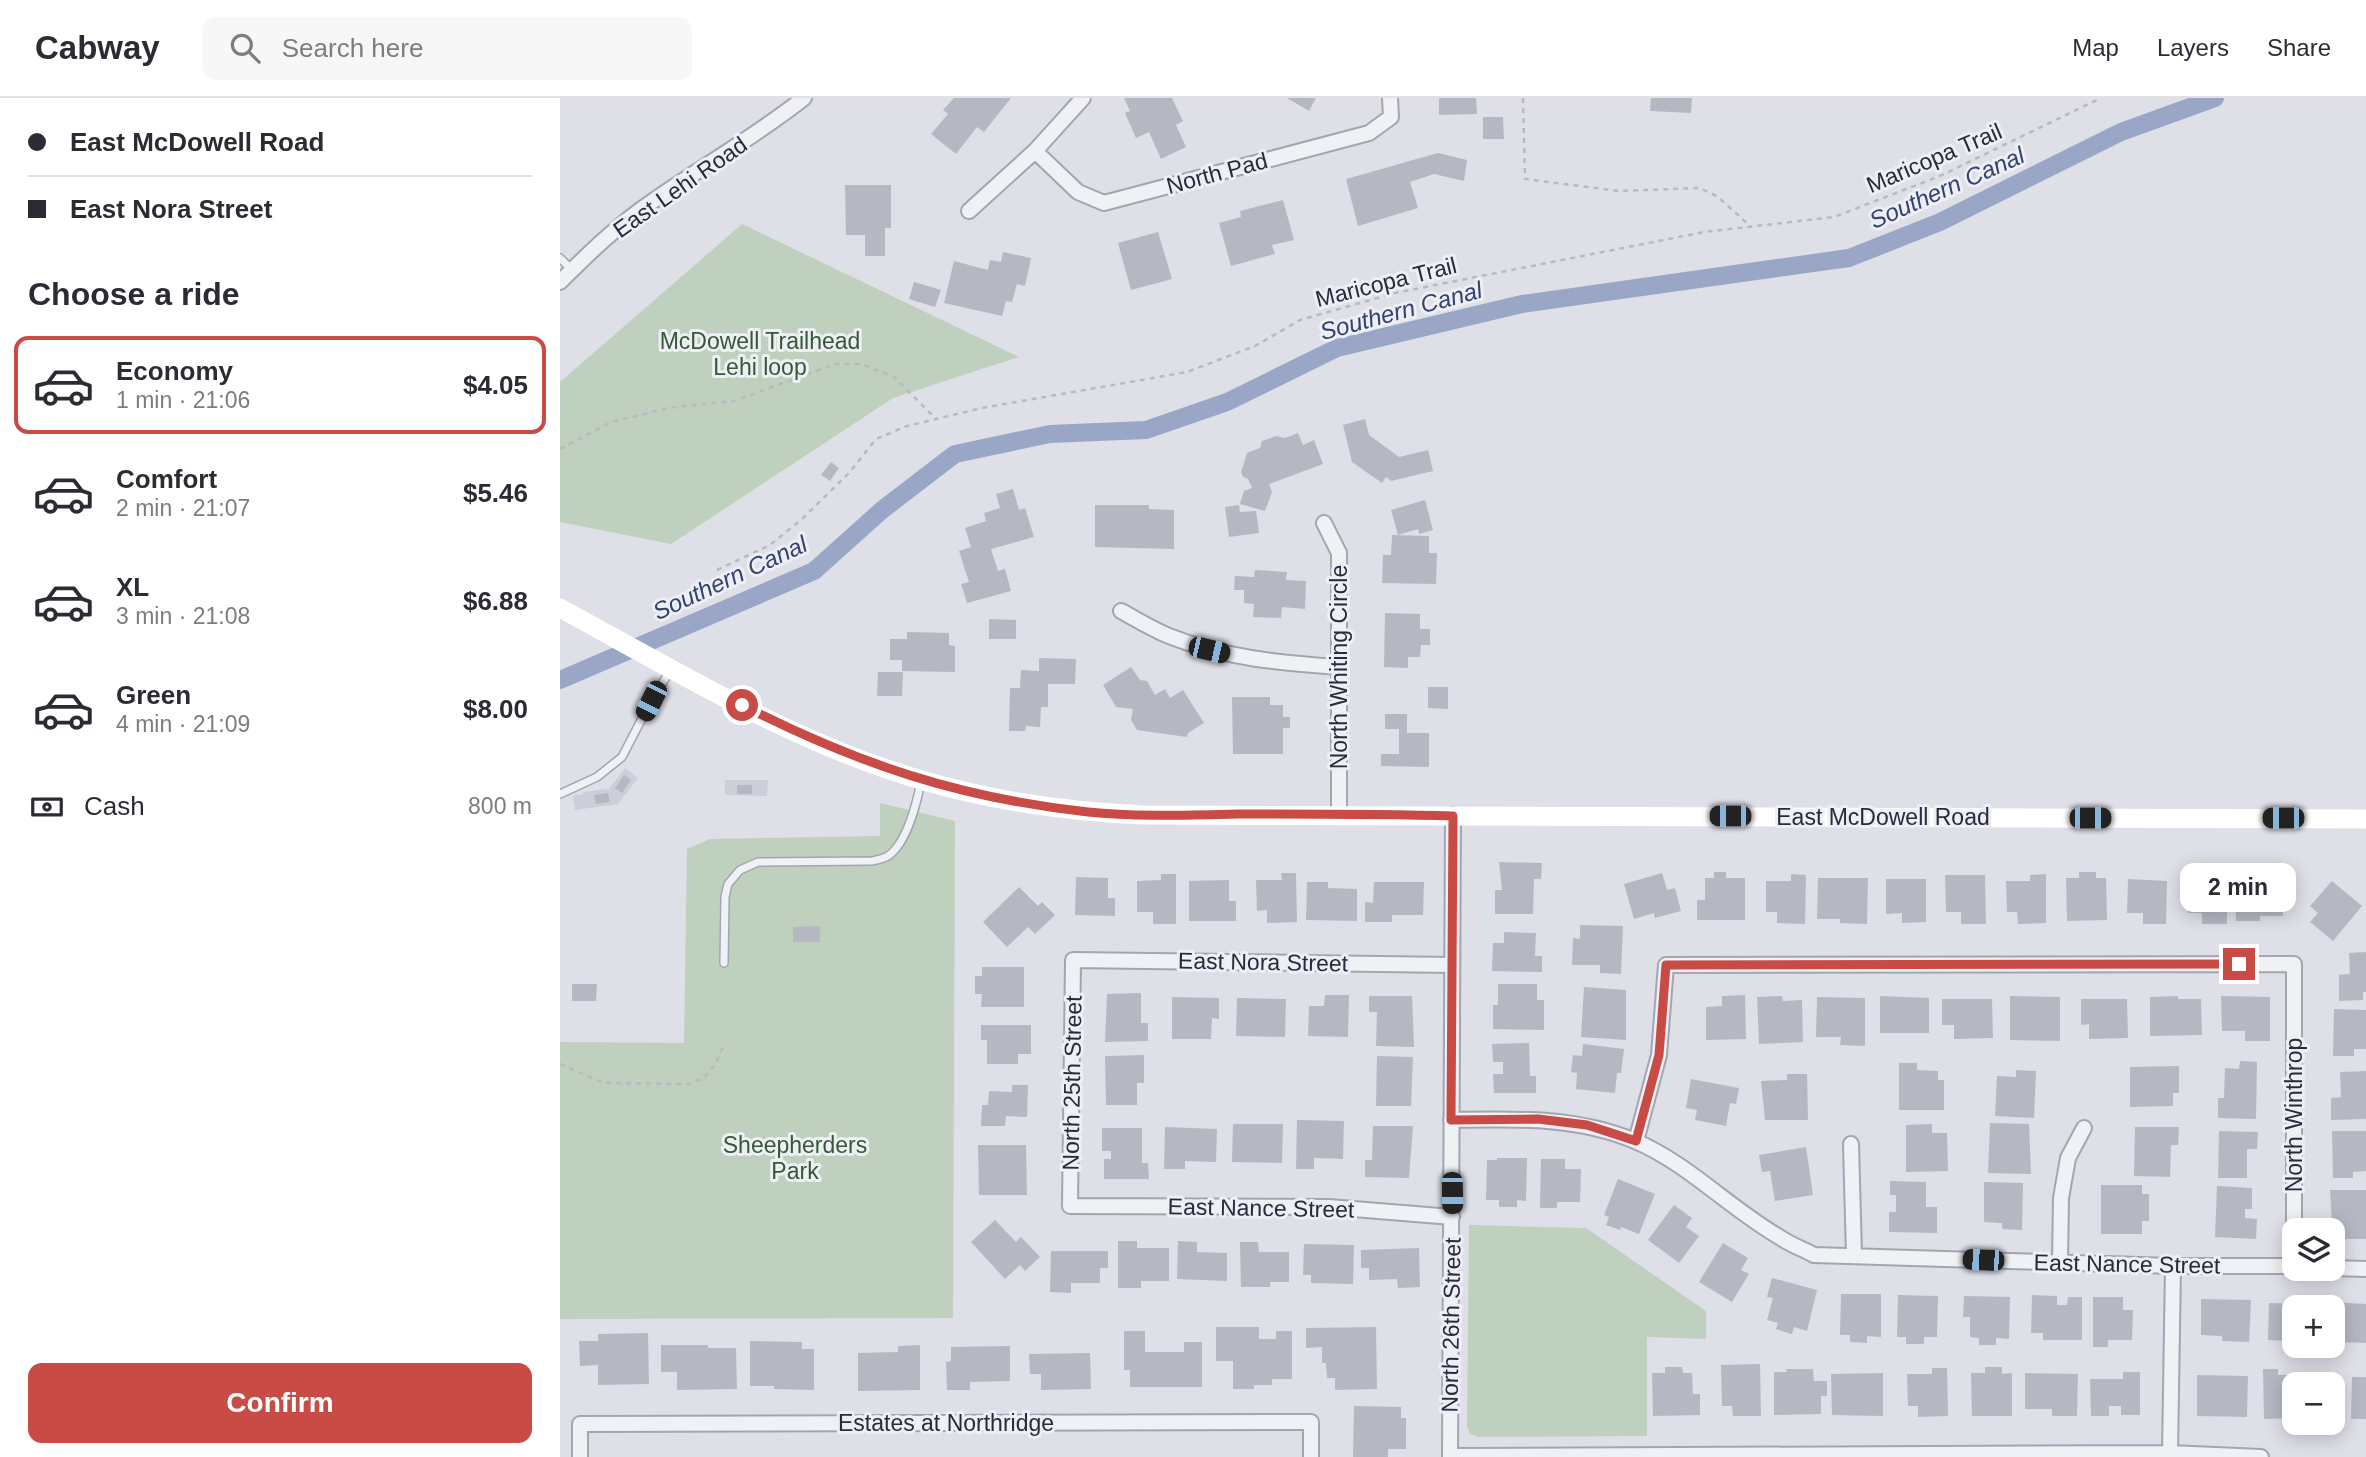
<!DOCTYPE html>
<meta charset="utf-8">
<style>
body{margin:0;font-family:Helvetica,sans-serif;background:#f7f7f7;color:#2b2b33;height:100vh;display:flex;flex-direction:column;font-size:26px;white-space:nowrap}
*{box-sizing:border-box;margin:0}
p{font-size:23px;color:#7c7c81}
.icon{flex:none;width:38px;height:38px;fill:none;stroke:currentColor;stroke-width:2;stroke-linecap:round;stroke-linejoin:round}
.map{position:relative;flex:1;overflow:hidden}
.sheet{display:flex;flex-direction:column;background:#fff;width:560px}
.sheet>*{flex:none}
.banner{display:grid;align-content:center;height:154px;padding:0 28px;background:#fff}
.controls{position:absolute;left:1722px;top:1120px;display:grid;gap:14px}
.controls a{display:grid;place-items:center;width:63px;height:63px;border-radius:14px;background:#fff;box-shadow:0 4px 18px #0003;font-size:35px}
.end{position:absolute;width:32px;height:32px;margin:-16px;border:9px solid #c94b45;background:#fff;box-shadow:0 0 0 4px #fff}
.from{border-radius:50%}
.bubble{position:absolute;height:49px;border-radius:14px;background:#fff;box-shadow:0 4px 18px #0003;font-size:23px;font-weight:600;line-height:49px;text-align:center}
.car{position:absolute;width:21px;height:42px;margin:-21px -10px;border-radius:9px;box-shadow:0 0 5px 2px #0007;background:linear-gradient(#222 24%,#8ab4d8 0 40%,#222 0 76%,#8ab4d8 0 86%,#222 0)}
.banner b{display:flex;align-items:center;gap:24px;height:66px;font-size:26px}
.banner b+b{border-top:2px solid #e1e1e2}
.banner i{width:18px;height:18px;background:#2b2b33}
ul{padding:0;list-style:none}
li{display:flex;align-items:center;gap:21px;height:98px;margin:0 14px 10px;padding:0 14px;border:4px solid transparent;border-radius:14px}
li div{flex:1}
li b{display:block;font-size:26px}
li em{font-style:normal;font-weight:600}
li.on{border-color:#c94b45}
li>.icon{width:63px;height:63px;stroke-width:1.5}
h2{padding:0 28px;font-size:32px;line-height:84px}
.pay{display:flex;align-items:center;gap:18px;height:77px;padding:0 28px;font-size:26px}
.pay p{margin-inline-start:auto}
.cta{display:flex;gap:14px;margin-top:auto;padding:14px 28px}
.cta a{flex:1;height:80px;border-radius:14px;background:#c94b45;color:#fff;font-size:28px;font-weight:600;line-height:80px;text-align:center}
header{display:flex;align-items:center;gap:42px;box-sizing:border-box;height:98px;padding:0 35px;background:#fff;border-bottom:2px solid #e1e1e2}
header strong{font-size:33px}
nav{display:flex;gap:38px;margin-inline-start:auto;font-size:24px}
.search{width:490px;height:63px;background:#f7f7f7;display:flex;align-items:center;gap:18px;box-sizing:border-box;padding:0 24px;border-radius:14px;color:#7c7c81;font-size:26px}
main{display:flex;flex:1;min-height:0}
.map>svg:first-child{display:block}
.built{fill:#ccced9}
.green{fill:#c0d0bf}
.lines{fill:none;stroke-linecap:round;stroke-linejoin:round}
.canal{stroke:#99a6c6;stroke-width:18}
.building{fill:#b5b8c3}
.service-casing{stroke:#a3a5b1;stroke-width:10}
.minor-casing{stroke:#a3a5b1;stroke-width:18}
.path{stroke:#b8bac1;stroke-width:2.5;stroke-dasharray:5 5;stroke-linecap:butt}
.service{stroke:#f0f1f5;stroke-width:7}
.minor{stroke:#f0f1f5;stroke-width:14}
.secondary{stroke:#fff;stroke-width:19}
.route{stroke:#c94b45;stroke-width:9}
.labels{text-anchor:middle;stroke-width:6;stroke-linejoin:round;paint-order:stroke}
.street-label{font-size:23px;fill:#272b3d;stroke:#edeff5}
.park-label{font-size:23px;fill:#355835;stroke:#edeff5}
.water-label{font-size:24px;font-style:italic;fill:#33426f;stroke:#edeff5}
</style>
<header>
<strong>Cabway</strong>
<div class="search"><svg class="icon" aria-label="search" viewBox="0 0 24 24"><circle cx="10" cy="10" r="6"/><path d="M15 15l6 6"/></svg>Search here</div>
<nav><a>Map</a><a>Layers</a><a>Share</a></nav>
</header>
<main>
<section class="sheet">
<div class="banner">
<b><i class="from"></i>East McDowell Road</b>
<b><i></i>East Nora Street</b>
</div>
<h2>Choose a ride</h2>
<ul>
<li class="on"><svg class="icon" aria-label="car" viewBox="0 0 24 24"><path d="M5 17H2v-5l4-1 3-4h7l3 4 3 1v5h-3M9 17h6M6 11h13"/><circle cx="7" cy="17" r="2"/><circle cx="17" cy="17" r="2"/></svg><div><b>Economy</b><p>1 min · 21:06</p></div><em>$4.05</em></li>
<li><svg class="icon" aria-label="car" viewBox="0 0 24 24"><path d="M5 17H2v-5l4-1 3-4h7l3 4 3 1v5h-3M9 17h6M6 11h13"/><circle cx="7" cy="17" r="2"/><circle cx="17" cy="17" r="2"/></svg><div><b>Comfort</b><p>2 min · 21:07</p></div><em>$5.46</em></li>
<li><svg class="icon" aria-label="car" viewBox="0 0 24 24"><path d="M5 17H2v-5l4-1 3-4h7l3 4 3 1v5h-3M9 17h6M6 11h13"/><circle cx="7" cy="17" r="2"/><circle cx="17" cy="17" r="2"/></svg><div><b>XL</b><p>3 min · 21:08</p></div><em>$6.88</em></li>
<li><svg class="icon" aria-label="car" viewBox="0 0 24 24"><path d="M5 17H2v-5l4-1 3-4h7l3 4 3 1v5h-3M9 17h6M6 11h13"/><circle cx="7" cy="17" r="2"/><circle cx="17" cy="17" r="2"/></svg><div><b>Green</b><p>4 min · 21:09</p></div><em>$8.00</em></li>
</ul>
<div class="pay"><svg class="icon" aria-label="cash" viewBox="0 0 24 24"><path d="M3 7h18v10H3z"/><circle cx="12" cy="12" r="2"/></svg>Cash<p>800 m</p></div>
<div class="cta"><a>Confirm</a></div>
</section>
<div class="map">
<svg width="1806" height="1359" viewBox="0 0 1806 1359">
<rect width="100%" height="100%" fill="#dedfe7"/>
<path class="built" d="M65,670L78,680L58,706L15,712L13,698L23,696V694L49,691Z
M165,682H208L207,698L165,697Z"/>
<path class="green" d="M182,126L459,259L333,300L111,446L0,424V284Z
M320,705L395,723L393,1220L0,1221V944L124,945L127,751L150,741L320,738Z
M909,1127L1026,1130L1146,1213V1241L1087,1239V1338L918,1339L910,1336L907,1328Z"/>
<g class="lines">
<path class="canal" d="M0,582L254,473L322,412L395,356L490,336L586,332L667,304L777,250L962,206L1289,160L1380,124L1561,34L1655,0"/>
</g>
<path class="building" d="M394,0H451L424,34L417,29L396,56L371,36L388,16L383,12Z
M564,0H612L623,23L616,27L626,49L601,61L589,34L576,40L565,15L570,13Z
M727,0H756L749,13Z
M879,0H916L917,16L879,17Z
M1091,0H1132L1131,15L1090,13Z
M923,19H943L944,41H923Z
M878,55L907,62L904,83L874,76L850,84L858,110L798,128L786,81Z
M285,87H331V130H325V158H305V137H286Z
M723,102L734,142L712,147L715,156L671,168L659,125L681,119L680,113Z
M598,134L612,181L571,192L558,145Z
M443,154L471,160L465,188L457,186L452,204L446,203L442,218L384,205L394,163L428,172L430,162L441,164Z
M354,184L381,192L375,209L349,201Z
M805,321L809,337L839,359L868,352L873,373L831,383L826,379L822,385L792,364L783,327Z
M738,335L743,347L754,342L763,366L709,386L712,394L705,413L680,406L684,393L692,390L688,381L683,379L681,374L687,355L700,350L702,343L716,338L725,340Z
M271,364L279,370L270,383L261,377Z
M453,391L459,412L465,410L474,439L431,451L438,473L445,471L451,493L407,505L401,486L409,484L399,453L411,449L405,430L426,423L424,415L440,410L436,396Z
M865,402L873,432L859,436L858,431L838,437L831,412Z
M535,407H589V411L614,412V451L535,449Z
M679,407L680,414L696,413L699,435L669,439L665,409Z
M832,437L869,438V455H877L876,486L822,485L823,457H831Z
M695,472L727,474L726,482L746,483L745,511L722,509L721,520L693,519L694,506L684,505V492H674L675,478L694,479Z
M825,515L860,516V531H870V547H861L860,559H848V570L824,569Z
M429,521L456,522V541H429Z
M347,534L389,535V547L395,548V574L342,573V562H330V541H347Z
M479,560L516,561L515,586H488V609H481L480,629L466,628L465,633H449L450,590H460L461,572L479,573Z
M571,569L580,582L587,583L595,597L605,591L610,600L623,592L644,625L628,635L627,639L577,632L571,622L573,611L556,609L543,587Z
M318,574H343L342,598H317Z
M868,589H888V611L868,610Z
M672,599H710V607H723V619H730V630H723V656H673Z
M825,616H847V635H869V669L821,668V656H839V631H825Z
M64,677L71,682L62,695L55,690Z
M177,687H192V696H177Z
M48,695L50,704L36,706L34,697Z
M939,764L982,765L981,781H974L973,816H935V792H942Z
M1154,774H1166V780H1185V822H1137V802H1145V780H1154Z
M1519,774H1536V780H1546L1547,822L1507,823L1506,780H1519Z
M721,775H736L737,824L707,825V812L697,813L696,782H722Z
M1102,775L1107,792L1115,790L1121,813L1095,820L1094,815L1074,821L1064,786Z
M1688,775H1705V780H1722L1723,818H1700V823H1676L1675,781H1688Z
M601,776H616V826H593V814H577V783L601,782Z
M1231,776L1246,777L1245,826L1217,825V814H1206V783H1231Z
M1486,776V825L1458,826L1457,814H1447L1446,783H1470V777Z
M1385,777H1425L1426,826H1401V814H1386Z
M516,779L548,780V800H555V818L515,817Z
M1258,780H1308L1307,826L1280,825V821H1257Z
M1326,781H1366V824L1342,825V815L1326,816Z
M1568,781L1607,783L1606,826H1583V815H1567Z
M1667,781V826H1642V815H1628L1627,782Z
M669,782V803H676V823H629V783Z
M1772,783L1802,808L1773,843L1750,824L1758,815L1750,808Z
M747,784H768V790L797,791V823L746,822Z
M814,784H864L863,817H832V824H805V804L813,805Z
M459,789L478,808L482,804L495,817L475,836L468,829L447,849L423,824Z
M1020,827L1063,828L1061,876L1040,875V867H1012L1013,840L1020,841Z
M260,828V844H233V829Z
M944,834L976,835L975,858H982V874L932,873L933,845H944Z
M1806,854V894H1803V902L1779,903V877L1790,876L1789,855Z
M422,869H464V909H421L422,896H415V878H422Z
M12,886H37L36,903H12Z
M938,886H977V902H984V932L933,931V907H938Z
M1024,889L1066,892V942L1021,939Z
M581,895V925H588V943L545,944L547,896Z
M765,897H789L788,939L748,938L749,908H764Z
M1185,897L1186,941L1146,942V909L1162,908V898Z
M809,898H852L854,949L816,948L817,914H809Z
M1222,898L1223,903L1242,902L1243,944L1199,946L1197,899Z
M1320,898L1369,900V935H1320Z
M1450,898L1500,899V943L1450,942Z
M1618,898V901H1641L1642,937L1590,938V899Z
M1661,898L1710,899V943H1685V933H1662Z
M612,899L659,900V921L652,920L651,941H612Z
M1257,899L1305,900V948L1280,947L1281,939H1256Z
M677,900L726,901L725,939L676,938Z
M1382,901H1432L1433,940L1394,941V927H1382Z
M1521,901H1567L1568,940L1529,941V926L1521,927Z
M1774,911L1806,912V951H1794V958H1773Z
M421,927H471V956H458V966H427V942H421Z
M969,945L970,978H976V995H934L933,976H943V964H933L932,946Z
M1023,946L1064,951L1061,975H1057L1055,995L1016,991L1017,975L1011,974L1013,957L1022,958Z
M584,957V985H577V1007H546L545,958Z
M817,958L853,959L851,1008H816Z
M1680,963L1697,964L1696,1021L1658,1020V1000H1664L1665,970L1679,971Z
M1339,965H1357V972L1378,973V982H1384V1012H1339Z
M1619,968V995H1613V1008L1570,1009V969Z
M1456,972L1476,973L1474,1020L1435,1018L1437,978L1456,979Z
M1806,973V1021L1771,1022V1000L1781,999L1780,974Z
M1227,976H1247L1248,1022H1205L1201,983L1227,982Z
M1131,981L1179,990L1176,1006L1170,1005L1166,1028L1135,1022L1137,1012L1126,1010Z
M452,987H468L467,1019L446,1018L445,1028H421L422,1007H428L429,993L452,994Z
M737,1022L784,1023L783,1061L754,1060V1071H736Z
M1430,1025L1469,1026L1471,1076L1428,1075Z
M673,1026H723L722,1065L672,1064Z
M1372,1026V1035H1387L1388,1073L1346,1074V1027Z
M813,1028H853L849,1080L805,1079V1062H812Z
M605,1029L657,1031L656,1064L625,1063V1071H604Z
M1575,1029H1619L1618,1047H1611L1610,1079L1574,1078Z
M542,1030H582V1065H588L589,1081H544V1061H551V1053H542Z
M1659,1033L1698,1034L1697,1051H1687V1080H1658Z
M1772,1033H1806V1073L1793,1074V1080H1773Z
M418,1047H466L467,1097H419Z
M1246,1049L1253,1097L1215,1103L1210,1073L1202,1074L1199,1057Z
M937,1060H967L966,1103L957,1102V1109H939V1102H926L927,1062H937Z
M981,1061H1005V1071H1021L1020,1104H997V1110H980Z
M1058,1081L1095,1096L1079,1136L1061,1129L1060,1132L1046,1127L1049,1119L1044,1117Z
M1330,1083L1366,1084V1109H1377V1135L1329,1134V1114H1336V1097H1330Z
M1424,1084L1463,1085L1462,1132L1442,1131V1125L1424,1124Z
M1541,1087H1582V1096H1589V1123H1582V1136H1541Z
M1657,1088L1692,1090V1111H1685V1120L1697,1121L1696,1141L1655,1139Z
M1770,1092H1806V1141H1773Z
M1114,1107L1132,1120L1126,1129L1139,1138L1119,1165L1088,1142Z
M435,1122L456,1144L461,1139L480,1159L465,1173L460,1167L445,1181L411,1144Z
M558,1143H577V1150H609V1183H581V1190H558Z
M618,1143L637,1144V1154L667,1155V1183L617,1181Z
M680,1144H698L699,1154H729V1184H710V1189H681Z
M1163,1145L1188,1160L1181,1172L1189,1176L1172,1204L1139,1184Z
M744,1146L794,1147L793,1186L751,1185V1177H743Z
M859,1150L860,1189L838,1190L837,1181L809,1182V1170H801V1152Z
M491,1153H548V1170H540V1185H511V1195L490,1194Z
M1212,1180L1257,1192L1247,1233L1234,1229L1232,1236L1216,1231L1218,1225L1207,1222L1213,1200L1207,1199Z
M1281,1196H1321V1239L1307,1238V1245L1290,1244V1237H1280Z
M1338,1197L1378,1198L1377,1239H1364V1246H1346V1239H1337Z
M1472,1197L1497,1198V1207H1507L1508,1199H1522V1242H1483V1235H1471Z
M1404,1198L1450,1199L1449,1241L1436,1240V1247H1419V1240L1410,1239V1219H1403Z
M1533,1199H1563V1212H1573L1572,1242H1548V1249H1533Z
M1641,1201L1691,1202L1689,1244L1662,1243V1238L1641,1237Z
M1771,1204L1806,1206V1245L1780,1244V1221L1773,1220Z
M1709,1205L1757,1206V1209H1734V1248L1728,1247V1243L1708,1242Z
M656,1229H699V1241H716V1233H732V1281H712V1287H694V1291H673V1263H656Z
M816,1229L817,1291L775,1292V1280H767L766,1265H762V1249L746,1250V1230Z
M564,1233H585V1254H624V1244H642V1289H570V1272H564Z
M88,1235L89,1286L38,1287V1267L20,1268L19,1243H38V1236Z
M190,1243L242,1244V1251H254V1292L214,1291V1288H190Z
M101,1247H148V1250H176L177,1291L117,1292V1274H101Z
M360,1247V1292L298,1293V1255L338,1254V1248Z
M450,1248V1283L410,1284V1292H387L386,1264L391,1263V1249Z
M530,1255L531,1291L481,1292V1276H470L469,1256Z
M1200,1266L1201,1318H1173L1172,1308H1162L1161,1267Z
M1105,1269H1122L1123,1275H1132L1133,1296H1140V1317L1093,1318L1092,1275H1105Z
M1425,1269H1442V1276L1452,1275V1318H1412L1411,1275H1425Z
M1372,1270H1387L1388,1318L1358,1319V1308H1348L1347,1276H1372Z
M1226,1271H1253L1254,1283H1267V1298H1261V1316L1214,1317V1274H1227Z
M1703,1271H1718V1277H1743V1286H1734L1733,1320L1704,1321Z
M1563,1274H1580V1317H1561V1308H1549V1318H1531L1530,1281H1563Z
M1323,1275V1318L1272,1317L1271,1276Z
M1465,1275L1518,1276L1517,1318H1492V1311H1465Z
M1637,1277L1688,1278L1687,1319L1637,1318Z
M1792,1279H1806V1321H1791Z
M794,1308L841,1309V1320H846V1351H828V1359H793Z"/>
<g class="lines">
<g class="service-casing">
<path id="service" d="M0,160L12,172
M0,696L37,679L62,659L91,603L110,573
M164,865L165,799L168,786L180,772L198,764L312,763C316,762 323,761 328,758C347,745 357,704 361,683"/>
</g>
<g class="minor-casing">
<path id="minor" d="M475,53L518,94L544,105L809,35L831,19L830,0
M409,113L475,53L523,0
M0,184C29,155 59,126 93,103C143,68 196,38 244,0
M764,425L779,455V716
M561,513C576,521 592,531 609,538C664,560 720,565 779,569
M892,867L513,862L510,1108L769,1109L892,1119
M891,1022C954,1021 1015,1018 1075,1043C1129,1066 1170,1111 1221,1140C1231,1147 1243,1151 1254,1157L1613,1168H1734
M1076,1043L1099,957L1106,867L1734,866V1168
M1291,1046L1294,1158
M1500,1164L1501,1100L1508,1060L1524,1030
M1773,1170L1806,1171
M1610,1355L1613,1168
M890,1358L1610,1355L1701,1359
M20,1359V1326L751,1324V1359
M890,1359L893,717"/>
</g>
<path class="path" d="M963,0L965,81L1059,93L1139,90L1157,98L1189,127
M0,351L51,324L108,310L174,303L275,266H301L334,279L376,321
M157,472L210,447L242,421L289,375L316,341L347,328L422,310L627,274L695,248L740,222L835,195L1144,134L1274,119L1380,78L1541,0
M0,966L44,985L129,986L144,980L155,967L164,947"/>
<use href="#service" class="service"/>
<use href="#minor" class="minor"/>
<path class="secondary" d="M0,510C101,565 210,630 318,668C404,699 493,713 583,717L1806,721"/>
</g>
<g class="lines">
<path class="route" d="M182,607C298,666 399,700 528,714C577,719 628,717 677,716C749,716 821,716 893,718L891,1022L978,1021L1027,1027L1076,1043L1099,957L1106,867L1679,866"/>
</g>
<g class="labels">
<g class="street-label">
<text transform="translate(1374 60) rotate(-23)" y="8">Maricopa Trail</text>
<text transform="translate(657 75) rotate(-15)" y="8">North Pad</text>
<text transform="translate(120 89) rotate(-35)" y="8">East Lehi Road</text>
<text transform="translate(826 184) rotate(-14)" y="8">Maricopa Trail</text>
<text transform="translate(779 569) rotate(-90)" y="8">North Whiting Circle</text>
<text x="1323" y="727">East McDowell Road</text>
<text transform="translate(703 864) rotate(1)" y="8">East Nora Street</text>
<text transform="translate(512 985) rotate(-89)" y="8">North 25th Street</text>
<text transform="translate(1734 1017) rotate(-90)" y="8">North Winthrop</text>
<text transform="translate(701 1110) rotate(1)" y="8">East Nance Street</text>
<text transform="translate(1567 1166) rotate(1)" y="8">East Nance Street</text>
<text transform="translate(891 1227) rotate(-89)" y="8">North 26th Street</text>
<text x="386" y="1333">Estates at Northridge</text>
</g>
<g class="park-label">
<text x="200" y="251">McDowell Trailhead<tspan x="200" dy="26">Lehi loop</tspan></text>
<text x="235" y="1055">Sheepherders<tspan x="235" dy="26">Park</tspan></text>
</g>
<g class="water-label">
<text transform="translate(1387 90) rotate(-24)" y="8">Southern Canal</text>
<text transform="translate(841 213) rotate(-15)" y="8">Southern Canal</text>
<text transform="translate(170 480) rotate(-25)" y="8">Southern Canal</text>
</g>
</g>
</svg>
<div class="controls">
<a><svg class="icon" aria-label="layers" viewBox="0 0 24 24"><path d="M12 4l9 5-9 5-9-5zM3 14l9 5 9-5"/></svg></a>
<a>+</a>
<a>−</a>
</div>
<i class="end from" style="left:182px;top:607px"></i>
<i class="end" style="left:1679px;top:866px"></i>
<div class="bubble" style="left:1620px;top:765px;width:116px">2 min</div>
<i class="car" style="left:649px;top:552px;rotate:103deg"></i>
<i class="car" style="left:91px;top:603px;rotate:207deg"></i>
<i class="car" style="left:1170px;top:718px;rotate:270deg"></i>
<i class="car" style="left:1530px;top:720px;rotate:90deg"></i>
<i class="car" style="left:1723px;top:720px;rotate:270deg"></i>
<i class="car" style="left:892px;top:1095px;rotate:179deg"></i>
<i class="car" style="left:1423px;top:1162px;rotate:272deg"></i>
</div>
</main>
